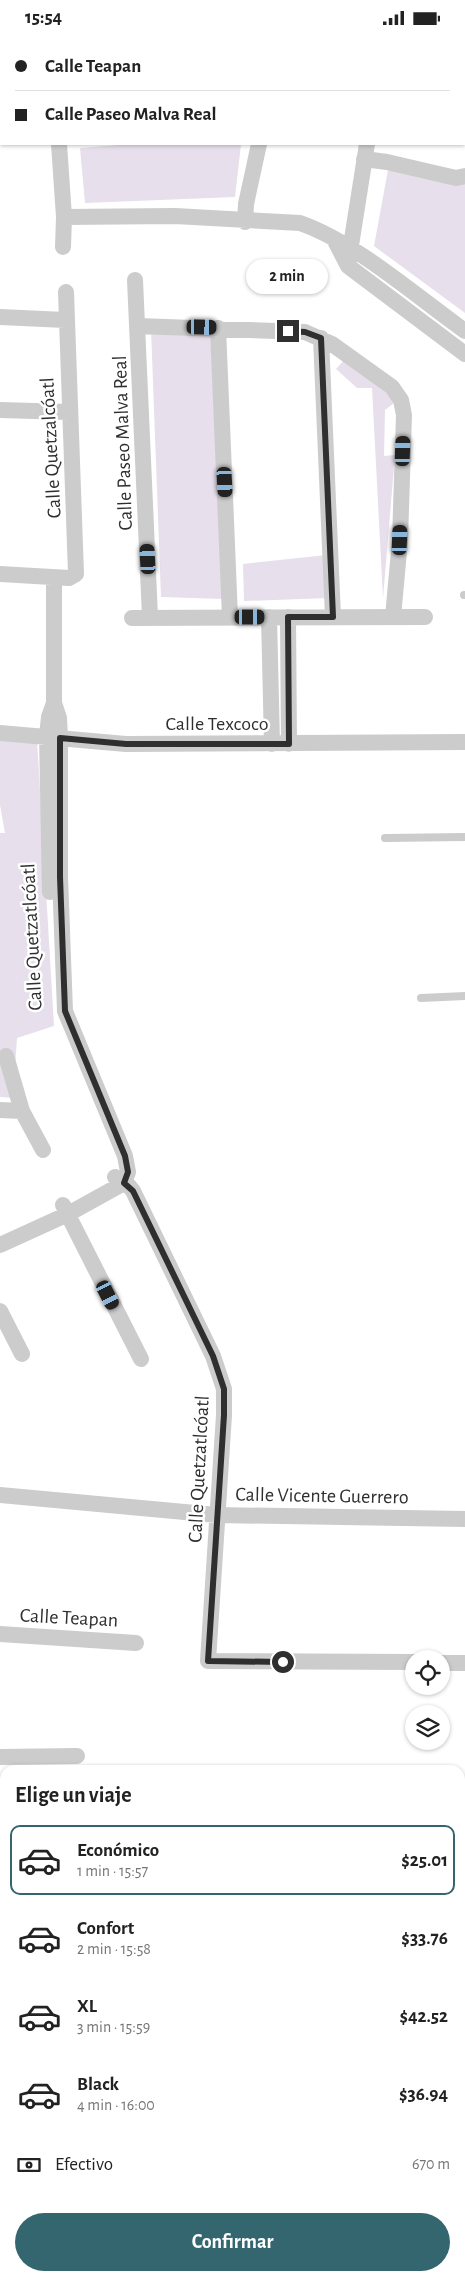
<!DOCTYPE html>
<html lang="es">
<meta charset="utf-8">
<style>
body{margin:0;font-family:"Alegreya Sans",sans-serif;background:#f6f6f6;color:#222;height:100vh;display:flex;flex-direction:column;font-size:19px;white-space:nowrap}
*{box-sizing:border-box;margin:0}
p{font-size:16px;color:#767676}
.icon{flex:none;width:28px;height:28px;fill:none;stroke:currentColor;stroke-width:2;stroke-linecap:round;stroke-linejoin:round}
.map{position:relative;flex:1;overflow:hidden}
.side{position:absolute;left:0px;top:1730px;width:465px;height:516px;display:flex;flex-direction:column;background:#fff;border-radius:15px 15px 0 0;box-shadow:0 1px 4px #0004}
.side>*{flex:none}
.guide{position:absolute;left:0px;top:0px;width:465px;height:110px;box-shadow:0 1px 4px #0004;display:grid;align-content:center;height:110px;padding:0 15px;background:#fff}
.tools{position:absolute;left:405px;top:1615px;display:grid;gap:10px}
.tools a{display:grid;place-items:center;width:45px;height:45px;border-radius:50%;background:#fff;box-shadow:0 1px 4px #0004;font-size:25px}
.end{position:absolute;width:22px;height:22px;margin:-11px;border:6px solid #2f2f2f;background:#fff;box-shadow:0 0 0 2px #fff}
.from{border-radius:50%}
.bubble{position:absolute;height:35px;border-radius:18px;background:#fff;box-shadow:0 1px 4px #0004;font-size:16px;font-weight:600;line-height:35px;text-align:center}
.car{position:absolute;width:15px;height:30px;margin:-15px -8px;border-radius:6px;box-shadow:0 0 4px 1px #0007;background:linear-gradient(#222 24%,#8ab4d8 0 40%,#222 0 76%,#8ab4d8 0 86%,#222 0)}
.guide b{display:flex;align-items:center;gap:18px;height:48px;font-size:19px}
.guide b+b{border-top:1px solid #e0e0e0}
.guide i{width:12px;height:12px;background:#222}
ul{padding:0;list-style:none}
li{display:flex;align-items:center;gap:15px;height:70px;margin:0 10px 8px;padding:0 5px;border:2px solid transparent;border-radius:10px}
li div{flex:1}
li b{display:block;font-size:19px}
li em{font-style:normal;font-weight:600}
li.selected{border-color:#346670}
li>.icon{width:45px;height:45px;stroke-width:1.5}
h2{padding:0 15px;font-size:22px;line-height:60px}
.pay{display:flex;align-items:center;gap:12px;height:55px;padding:0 15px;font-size:19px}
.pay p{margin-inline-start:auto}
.cta{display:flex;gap:10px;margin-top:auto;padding:10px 15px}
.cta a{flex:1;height:58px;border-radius:30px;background:#346670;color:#fff;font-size:20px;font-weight:600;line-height:58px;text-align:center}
.status{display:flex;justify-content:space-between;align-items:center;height:35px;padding:0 25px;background:#fff;direction:ltr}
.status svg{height:14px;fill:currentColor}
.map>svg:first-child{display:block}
.green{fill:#e7dfeb}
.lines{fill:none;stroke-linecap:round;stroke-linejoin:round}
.service{stroke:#ccc;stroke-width:8}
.minor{stroke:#ccc;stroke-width:16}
.primary{stroke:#a7a7a7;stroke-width:25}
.route{stroke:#2f2f2f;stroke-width:6}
.labels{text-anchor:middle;stroke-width:5;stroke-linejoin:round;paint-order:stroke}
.street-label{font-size:20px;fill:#2f2f2f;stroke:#fff}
</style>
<div class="status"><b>15:54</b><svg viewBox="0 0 49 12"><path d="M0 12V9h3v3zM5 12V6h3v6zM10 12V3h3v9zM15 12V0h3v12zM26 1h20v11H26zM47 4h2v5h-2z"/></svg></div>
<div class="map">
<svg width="465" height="2246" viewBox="0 0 465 2246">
<rect width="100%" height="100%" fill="#fff"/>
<path class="green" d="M134,109H241L235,162L85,168L80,113Z
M388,135L465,149V278L374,211Z
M151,294L215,296L223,564L161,562Z
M344,325L397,366L385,375L384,421L395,420L383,563L372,353H357L336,334Z
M326,520L329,563L244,566L243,529Z
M0,700L37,704L54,991L17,1003L13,1063L0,1062V798H5L0,770Z"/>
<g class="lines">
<path class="service" d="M464,560H465
M385,803L465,802
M421,963L465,961"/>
<path class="minor" d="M54,0V1
M97,1L145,0
M280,1L281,0
M386,1V0
M59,109L64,182L63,212
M364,124L387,127L456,143L465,141
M64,182L175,181L300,188C355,207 417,262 465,296
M245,187L246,169L259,109
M334,204L348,231L465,319
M349,223L367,109
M135,245L150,582
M0,282L65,285
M138,291L305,297L332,309L392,352L401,365L404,380L400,505L393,582
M218,293L230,582
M321,303L333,582
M0,375L69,377
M0,539L69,543L76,539L66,257
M269,582L272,709
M288,582L289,709
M132,583L425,582
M0,698L126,709L465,707
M50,857L47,701L49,682L54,668V543
M6,1021L22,1076L43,1115
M0,1075L22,1076
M115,1142L129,1151L133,1156L213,1321L224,1354V1380L208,1626L414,1627
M63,1170L141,1324
M0,1210L68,1179L124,1148L128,1137L125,1121L65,976L60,842V703L59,683L54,668
M0,1276L22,1319
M0,1460L217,1480L465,1484
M0,1599L136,1608
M441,1628H465
M0,1722L77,1721
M460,1901L465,1888
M460,2136L465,2128
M460,2212L465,2213
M213,2246L219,2241
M362,2246L366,2241"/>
<path class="primary" d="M460,1950L465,1940
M460,2001L465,1992
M241,2246L247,2241
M276,2246L280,2241"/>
</g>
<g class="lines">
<path class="route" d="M283,1627L208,1626L224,1380V1354L213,1321L133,1156L124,1148L128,1137L125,1121L65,976L60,842V703L126,709H289L288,582H333L321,303L305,297L288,296"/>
</g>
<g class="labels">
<g class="street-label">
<text transform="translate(122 408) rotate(-92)" y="7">Calle Paseo Malva Real</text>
<text transform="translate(50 413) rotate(-93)" y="7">Calle Quetzalcóatl</text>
<text x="217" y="695">Calle Texcoco</text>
<text transform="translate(31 902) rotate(-93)" y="7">Calle Quetzatlcóatl</text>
<text transform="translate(198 1434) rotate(-87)" y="7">Calle Quetzatlcóatl</text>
<text transform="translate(322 1460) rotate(1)" y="7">Calle Vicente Guerrero</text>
<text transform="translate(69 1582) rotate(3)" y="7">Calle Teapan</text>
</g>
</g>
</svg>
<div class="tools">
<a><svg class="icon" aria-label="locate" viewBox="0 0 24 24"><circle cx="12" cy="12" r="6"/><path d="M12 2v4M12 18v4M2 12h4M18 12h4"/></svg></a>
<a><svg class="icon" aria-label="layers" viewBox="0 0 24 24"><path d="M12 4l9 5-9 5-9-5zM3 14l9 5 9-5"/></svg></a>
</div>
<i class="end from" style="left:283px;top:1627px"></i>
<i class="end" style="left:288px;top:296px"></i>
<div class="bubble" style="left:246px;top:224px;width:82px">2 min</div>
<i class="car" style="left:202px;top:292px;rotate:91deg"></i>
<i class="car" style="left:403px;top:416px;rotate:2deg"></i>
<i class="car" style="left:225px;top:447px;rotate:177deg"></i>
<i class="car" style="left:400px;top:505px;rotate:2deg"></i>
<i class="car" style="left:148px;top:524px;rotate:357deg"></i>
<i class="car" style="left:250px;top:582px;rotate:90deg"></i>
<i class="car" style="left:108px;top:1260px;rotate:153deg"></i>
<div class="guide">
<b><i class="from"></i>Calle Teapan</b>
<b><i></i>Calle Paseo Malva Real</b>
</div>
<section class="side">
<h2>Elige un viaje</h2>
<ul>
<li class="selected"><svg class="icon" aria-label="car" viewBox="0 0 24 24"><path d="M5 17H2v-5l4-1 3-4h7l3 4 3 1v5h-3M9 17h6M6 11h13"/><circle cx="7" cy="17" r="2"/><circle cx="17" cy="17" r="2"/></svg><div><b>Económico</b><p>1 min · 15:57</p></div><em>$25.01</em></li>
<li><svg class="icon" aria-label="car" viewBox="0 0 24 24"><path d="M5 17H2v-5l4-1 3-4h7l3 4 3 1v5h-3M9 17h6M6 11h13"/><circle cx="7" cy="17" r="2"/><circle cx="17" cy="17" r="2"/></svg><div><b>Confort</b><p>2 min · 15:58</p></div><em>$33.76</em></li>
<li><svg class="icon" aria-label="car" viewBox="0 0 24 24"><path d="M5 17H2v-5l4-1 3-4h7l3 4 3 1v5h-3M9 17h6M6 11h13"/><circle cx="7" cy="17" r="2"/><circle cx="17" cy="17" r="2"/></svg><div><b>XL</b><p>3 min · 15:59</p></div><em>$42.52</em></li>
<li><svg class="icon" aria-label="car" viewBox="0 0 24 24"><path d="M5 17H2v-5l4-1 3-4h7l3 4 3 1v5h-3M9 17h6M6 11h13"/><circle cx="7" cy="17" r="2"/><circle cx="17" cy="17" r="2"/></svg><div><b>Black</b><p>4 min · 16:00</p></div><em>$36.94</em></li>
</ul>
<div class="pay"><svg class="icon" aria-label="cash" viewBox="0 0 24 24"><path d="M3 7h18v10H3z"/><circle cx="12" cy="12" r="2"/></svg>Efectivo<p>670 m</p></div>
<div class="cta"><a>Confirmar</a></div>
</section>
</div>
